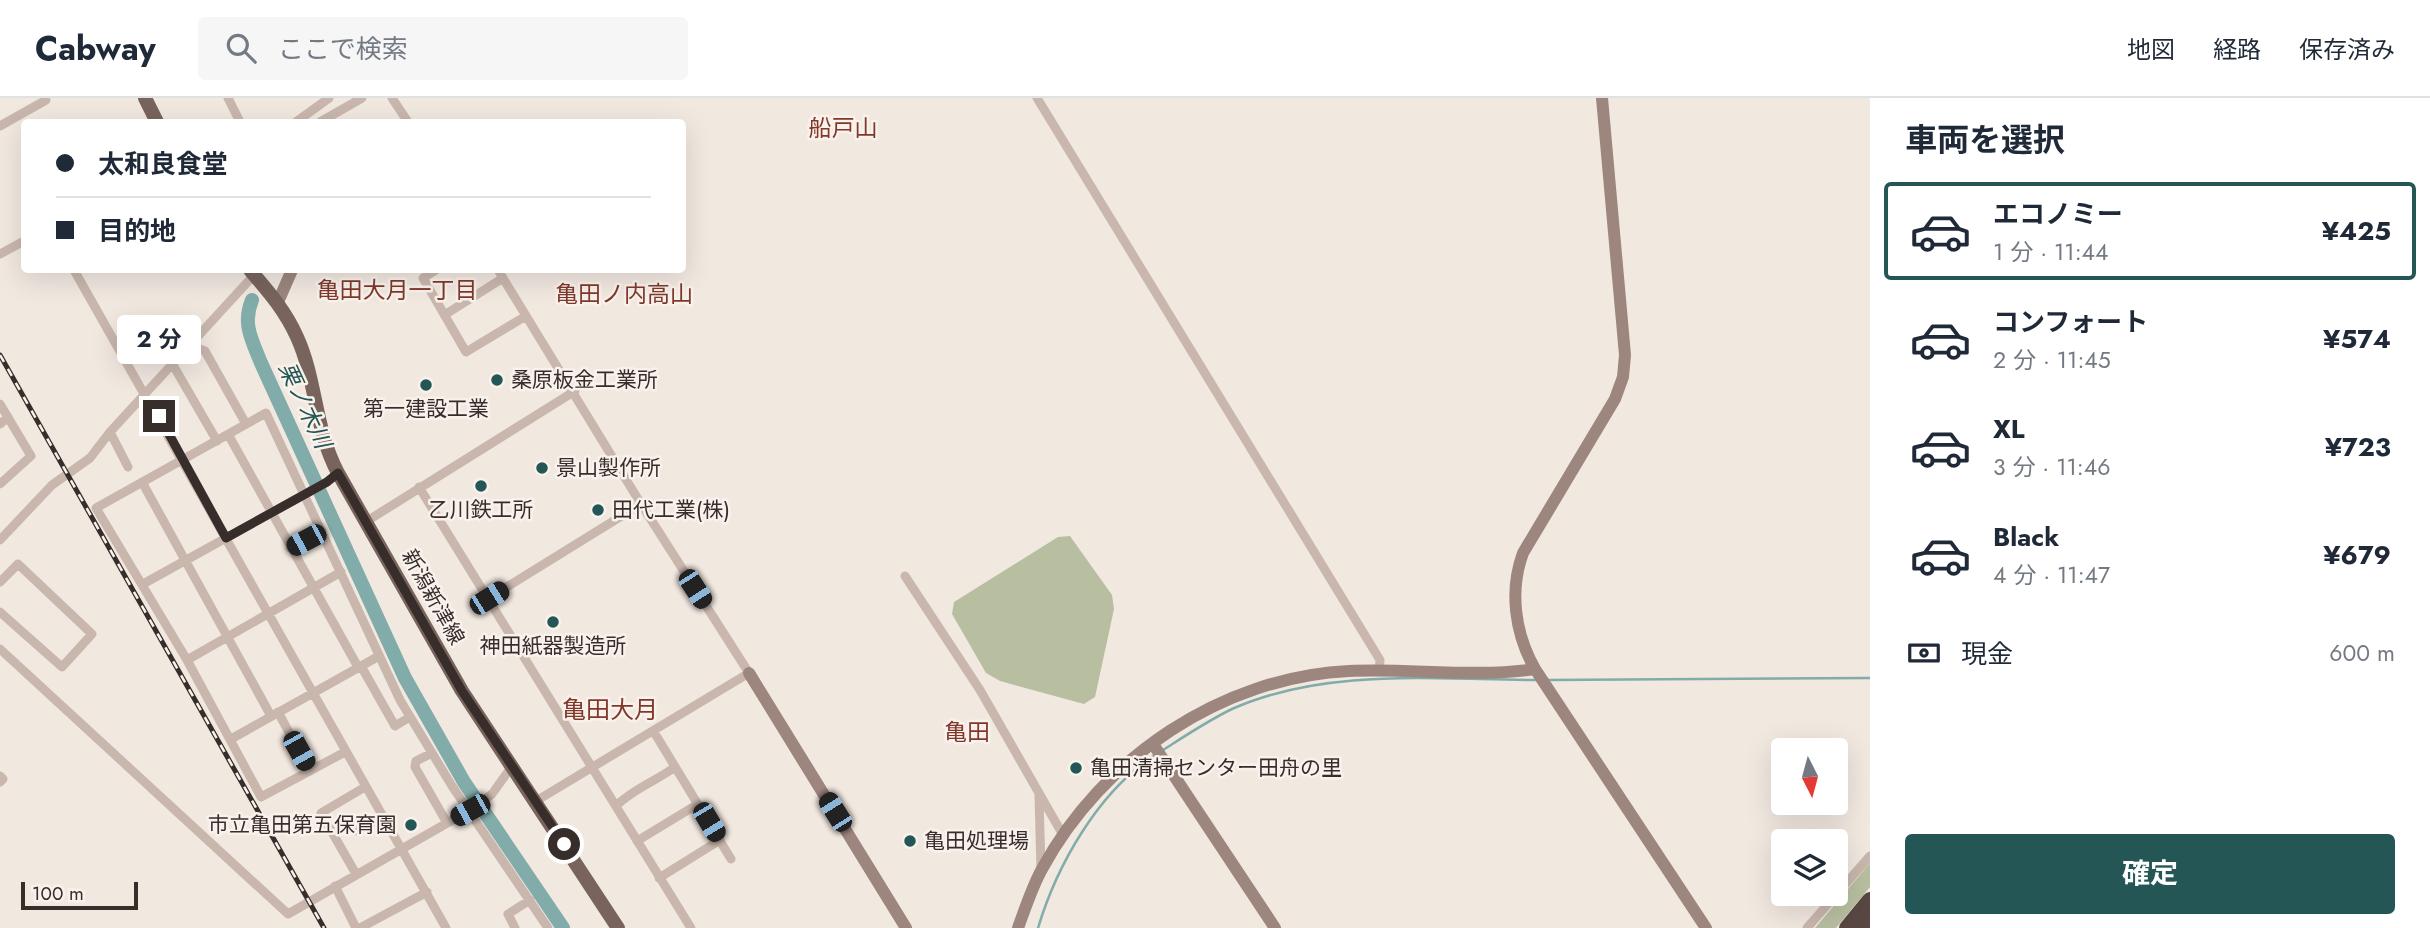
<!DOCTYPE html>
<html lang="ja">
<meta charset="utf-8">
<style>
body{margin:0;font-family:Jost,"Noto Sans JP",sans-serif;background:#f6f6f7;color:#1f2937;height:100vh;display:flex;flex-direction:column;font-size:26px;white-space:nowrap}
*{box-sizing:border-box;margin:0}
p{font-size:23px;color:#747a83}
.icon{flex:none;width:38px;height:38px;fill:none;stroke:currentColor;stroke-width:2;stroke-linecap:round;stroke-linejoin:round}
.map{position:relative;flex:1;overflow:hidden}
.panel{display:flex;flex-direction:column;background:#fff;width:560px}
.panel>*{flex:none}
.guide{position:absolute;left:21px;top:21px;width:665px;height:154px;border-radius:7px;box-shadow:0 7px 28px #0002;display:grid;align-content:center;height:154px;padding:0 35px;background:#fff}
.needle{width:46px;rotate:174deg}
.controls{position:absolute;left:1771px;top:640px;display:grid;gap:14px}
.controls a{display:grid;place-items:center;width:77px;height:77px;border-radius:7px;background:#fff;box-shadow:0 7px 28px #0002;font-size:35px}
.scale{position:absolute;left:21px;bottom:18px;width:117px;box-sizing:border-box;padding-left:7px;border:4px solid #372e2b;border-top:0;font-size:19px;line-height:24px;white-space:nowrap;color:#372e2b;-webkit-text-stroke:5px #f9f2ec;paint-order:stroke}
.end{position:absolute;width:32px;height:32px;margin:-16px;border:9px solid #372e2b;background:#fff;box-shadow:0 0 0 4px #fff}
.from{border-radius:50%}
.bubble{position:absolute;height:49px;border-radius:7px;background:#fff;box-shadow:0 7px 28px #0002;font-size:23px;font-weight:700;line-height:49px;text-align:center}
.car{position:absolute;width:21px;height:42px;margin:-21px -10px;border-radius:9px;box-shadow:0 0 5px 2px #0007;background:linear-gradient(#222 24%,#8ab4d8 0 40%,#222 0 76%,#8ab4d8 0 86%,#222 0)}
.guide b{display:flex;align-items:center;gap:24px;height:66px;font-size:26px}
.guide b+b{border-top:2px solid #e0e1e3}
.guide i{width:18px;height:18px;background:#1f2937}
ul{padding:0;list-style:none}
li{display:flex;align-items:center;gap:21px;height:98px;margin:0 14px 10px;padding:0 21px;border:4px solid transparent;border-radius:7px}
li div{flex:1}
li b{display:block;font-size:26px}
li em{font-style:normal;font-weight:700}
li.on{border-color:#235655}
li>.icon{width:63px;height:63px;stroke-width:1.5}
h2{padding:0 35px;font-size:32px;line-height:84px}
.pay{display:flex;align-items:center;gap:18px;height:77px;padding:0 35px;font-size:26px}
.pay p{margin-inline-start:auto}
.action{display:flex;gap:14px;margin-top:auto;padding:14px 35px}
.action a{flex:1;height:80px;border-radius:7px;background:#235655;color:#fff;font-size:28px;font-weight:700;line-height:80px;text-align:center}
header{display:flex;align-items:center;gap:42px;box-sizing:border-box;height:98px;padding:0 35px;background:#fff;border-bottom:2px solid #e0e1e3}
header strong{font-size:33px}
nav{display:flex;gap:38px;margin-inline-start:auto;font-size:24px}
.search{width:490px;height:63px;background:#f6f6f7;display:flex;align-items:center;gap:18px;box-sizing:border-box;padding:0 24px;border-radius:7px;color:#747a83;font-size:26px}
main{display:flex;flex:1;min-height:0}
.map>svg:first-child{display:block}
.green{fill:#b8bfa1}
.lines{fill:none;stroke-linecap:round;stroke-linejoin:round}
.stream{stroke:#81acaa;stroke-width:2.5}
.river{stroke:#81acaa;stroke-width:14}
.street{stroke:#c9b7ad;stroke-width:9}
.secondary{stroke:#9c867e;stroke-width:12}
.primary{stroke:#78645d;stroke-width:14}
.highway{stroke:#584743;stroke-width:16}
.rail-casing{stroke:#372e2b;stroke-width:5}
.rail{stroke:#f9f2ec;stroke-width:2.5;stroke-dasharray:8;stroke-linecap:butt}
.route{stroke:#372e2b;stroke-width:9}
.poi-dot{fill:#235655;stroke:#f9f2ec;stroke-width:2.5}
.labels{text-anchor:middle;stroke-width:5;stroke-linejoin:round;paint-order:stroke}
.poi-label{font-size:21px;fill:#372e2b;stroke:#f9f2ec;text-anchor:start}
.street-label{font-size:21px;fill:#372e2b;stroke:#f9f2ec}
.neighbourhood-label{font-size:23px;fill:#80382a;stroke:#f9f2ec}
.water-label{font-size:23px;font-style:italic;fill:#235655;stroke:#f9f2ec}
.quarter-label{font-size:24px;fill:#80382a;stroke:#f9f2ec}
</style>
<header>
<strong>Cabway</strong>
<div class="search"><svg class="icon" aria-label="search" viewBox="0 0 24 24"><circle cx="10" cy="10" r="6"/><path d="M15 15l6 6"/></svg>ここで検索</div>
<nav><a>地図</a><a>経路</a><a>保存済み</a></nav>
</header>
<main>
<div class="map">
<svg width="1870" height="830" viewBox="0 0 1870 830">
<rect width="100%" height="100%" fill="#f1e8e0"/>
<path class="green" d="M1070,438L1112,497L1114,511L1095,599L1084,606L1000,583L986,575L952,516L954,504L1058,439Z
M1870,765V789L1836,830H1815Z"/>
<g class="lines">
<path class="stream" d="M1548,582L1870,580
M1163,652C1185,638 1209,622 1232,611C1326,569 1438,582 1538,582
M1038,830C1057,767 1098,694 1155,657"/>
<path class="river" d="M252,202C242,226 252,242 261,265L405,580L464,684L563,830"/>
<path class="street" d="M228,0L240,24
M392,0L408,24
M1037,0L1380,562L1379,573
M296,24L329,0
M320,24L362,0
M0,28L46,2L44,0
M0,156L24,143
M74,172L446,830
M436,172L423,180L466,254L526,218
M498,172L641,406L749,575L536,703
M446,216L503,180
M191,248L205,253L246,326
M173,267L217,343
M0,306L31,358L0,386
M0,326L8,319
M110,334L128,369
M229,338L358,569
M142,384L271,618
M419,389L691,830
M367,423L575,293
M0,442L52,387L90,360L110,334L254,177
M290,450L322,433
M905,478L980,592L1063,737
M0,484L18,466L92,536L62,569L0,514
M143,486L327,384L338,375
M489,500L641,406
M0,551L288,816L470,712L492,696L512,668
M187,562L341,474
M361,568L395,628L410,619
M278,614L310,673
M654,634L731,761
M231,641L379,558
M345,654L261,699L187,562L96,410L266,315L400,602L452,688L548,830
M432,655L416,663L415,669L447,725
M0,678L3,681L0,684
M1039,698L1041,772
M616,708C633,691 656,683 675,669
M355,733L383,719
M637,743L698,706
M356,776L321,715L365,689
M659,780L720,742
M335,788L356,830
M360,830L427,794
M515,830L508,816L530,802
M1807,830L1870,758"/>
<path class="secondary" d="M1602,0L1625,257L1623,279L1615,301L1523,455C1509,493 1515,536 1535,571L1706,830
M278,204L292,172
M749,575L906,830
M1153,646L1275,830
M1018,830C1025,811 1032,789 1042,771C1102,660 1222,579 1349,573C1410,570 1474,580 1535,571"/>
<path class="primary" d="M145,0L157,24
M250,172C268,193 285,212 297,239C317,283 314,330 338,375L462,593L618,830"/>
<path class="highway" d="M1847,830L1870,802
M1864,830L1870,823"/>
<g class="rail-casing">
<path id="rail" d="M0,257L324,830"/>
</g>
<use href="#rail" class="rail"/>
</g>
<g class="lines">
<path class="route" d="M159,318L226,440L327,384L338,375L462,593L564,746"/>
</g>
<g class="poi-dot">
<circle cx="497" cy="282" r="7"/>
<circle cx="426" cy="287" r="7"/>
<circle cx="542" cy="370" r="7"/>
<circle cx="481" cy="388" r="7"/>
<circle cx="598" cy="412" r="7"/>
<circle cx="553" cy="524" r="7"/>
<circle cx="1076" cy="670" r="7"/>
<circle cx="411" cy="727" r="7"/>
<circle cx="910" cy="743" r="7"/>
</g>
<g class="labels">
<g class="poi-label">
<text x="511" y="289">桑原板金工業所</text>
<text x="426" y="318" text-anchor="middle">第一建設工業</text>
<text x="556" y="377">景山製作所</text>
<text x="481" y="419" text-anchor="middle">乙川鉄工所</text>
<text x="612" y="419">田代工業(株)</text>
<text x="553" y="555" text-anchor="middle">神田紙器製造所</text>
<text x="1090" y="677">亀田清掃センター田舟の里</text>
<text x="397" y="734" text-anchor="end">市立亀田第五保育園</text>
<text x="924" y="750">亀田処理場</text>
</g>
<g class="street-label">
<text transform="translate(433 499) rotate(61)" y="7">新潟新津線</text>
</g>
<g class="neighbourhood-label">
<text x="843" y="38">船戸山</text>
<text x="397" y="200">亀田大月一丁目</text>
<text x="624" y="204">亀田ノ内高山</text>
<text x="967" y="642">亀田</text>
</g>
<g class="water-label">
<text transform="translate(305 307) rotate(65)" y="8">栗ノ木川</text>
</g>
<g class="quarter-label">
<text x="610" y="620">亀田大月</text>
</g>
</g>
</svg>
<div class="controls">
<a><svg class="needle" viewBox="-14 -14 28 28"><path d="M0-13l5 13h-10z" fill="#e53935"/><path d="M0 13l5-13h-10z" fill="#747a83"/></svg></a>
<a><svg class="icon" aria-label="layers" viewBox="0 0 24 24"><path d="M12 4l9 5-9 5-9-5zM3 14l9 5 9-5"/></svg></a>
</div>
<div class="scale">100 m</div>
<i class="end from" style="left:564px;top:746px"></i>
<i class="end" style="left:159px;top:318px"></i>
<div class="bubble" style="left:117px;top:217px;width:84px">2 分</div>
<i class="car" style="left:306px;top:442px;rotate:242deg"></i>
<i class="car" style="left:695px;top:491px;rotate:147deg"></i>
<i class="car" style="left:489px;top:500px;rotate:58deg"></i>
<i class="car" style="left:299px;top:653px;rotate:151deg"></i>
<i class="car" style="left:470px;top:712px;rotate:241deg"></i>
<i class="car" style="left:835px;top:714px;rotate:328deg"></i>
<i class="car" style="left:709px;top:724px;rotate:149deg"></i>
<div class="guide">
<b><i class="from"></i>太和良食堂</b>
<b><i></i>目的地</b>
</div>
</div>
<section class="panel">
<h2>車両を選択</h2>
<ul>
<li class="on"><svg class="icon" aria-label="car" viewBox="0 0 24 24"><path d="M5 17H2v-5l4-1 3-4h7l3 4 3 1v5h-3M9 17h6M6 11h13"/><circle cx="7" cy="17" r="2"/><circle cx="17" cy="17" r="2"/></svg><div><b>エコノミー</b><p>1 分 · 11:44</p></div><em>¥425</em></li>
<li><svg class="icon" aria-label="car" viewBox="0 0 24 24"><path d="M5 17H2v-5l4-1 3-4h7l3 4 3 1v5h-3M9 17h6M6 11h13"/><circle cx="7" cy="17" r="2"/><circle cx="17" cy="17" r="2"/></svg><div><b>コンフォート</b><p>2 分 · 11:45</p></div><em>¥574</em></li>
<li><svg class="icon" aria-label="car" viewBox="0 0 24 24"><path d="M5 17H2v-5l4-1 3-4h7l3 4 3 1v5h-3M9 17h6M6 11h13"/><circle cx="7" cy="17" r="2"/><circle cx="17" cy="17" r="2"/></svg><div><b>XL</b><p>3 分 · 11:46</p></div><em>¥723</em></li>
<li><svg class="icon" aria-label="car" viewBox="0 0 24 24"><path d="M5 17H2v-5l4-1 3-4h7l3 4 3 1v5h-3M9 17h6M6 11h13"/><circle cx="7" cy="17" r="2"/><circle cx="17" cy="17" r="2"/></svg><div><b>Black</b><p>4 分 · 11:47</p></div><em>¥679</em></li>
</ul>
<div class="pay"><svg class="icon" aria-label="cash" viewBox="0 0 24 24"><path d="M3 7h18v10H3z"/><circle cx="12" cy="12" r="2"/></svg>現金<p>600 m</p></div>
<div class="action"><a>確定</a></div>
</section>
</main>
